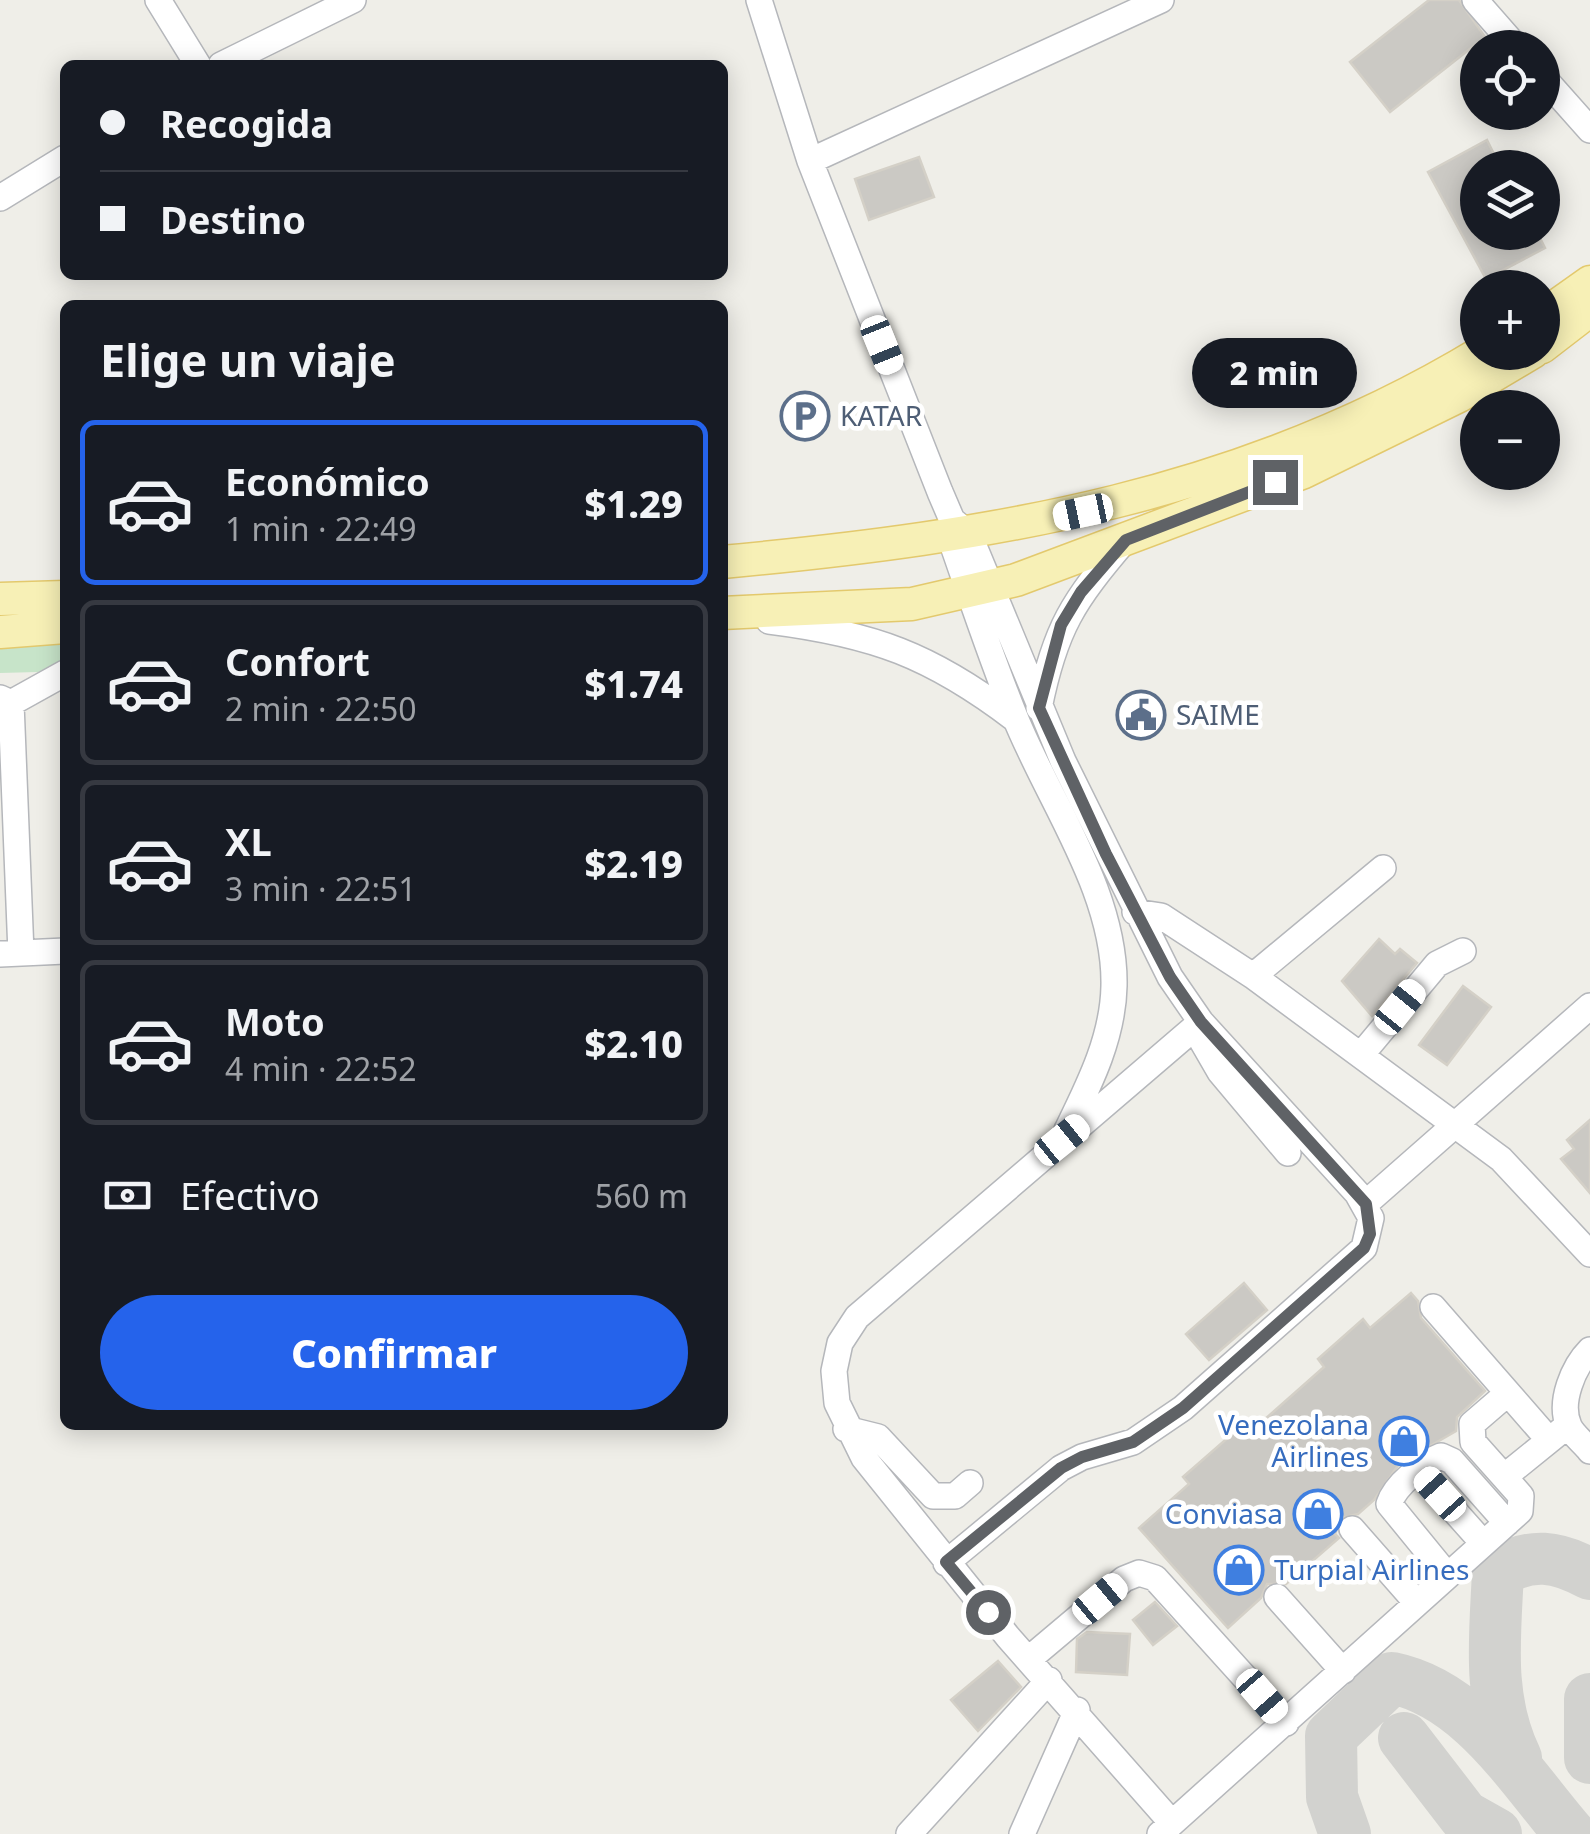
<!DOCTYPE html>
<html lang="es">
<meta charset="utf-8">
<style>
body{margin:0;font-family:"Noto Sans",sans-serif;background:#20242c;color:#f1f3f6;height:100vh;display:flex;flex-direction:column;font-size:38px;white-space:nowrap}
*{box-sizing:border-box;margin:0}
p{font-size:32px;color:#9ea1a6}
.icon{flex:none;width:55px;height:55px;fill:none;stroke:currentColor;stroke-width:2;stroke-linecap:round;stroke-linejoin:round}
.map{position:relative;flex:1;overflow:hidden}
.side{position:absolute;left:60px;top:300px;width:668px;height:1130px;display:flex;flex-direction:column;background:#171b24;border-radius:15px;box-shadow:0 5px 25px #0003}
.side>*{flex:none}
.top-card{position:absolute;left:60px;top:60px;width:668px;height:220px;border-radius:15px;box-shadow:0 5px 25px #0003;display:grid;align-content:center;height:220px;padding:0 40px;background:#171b24}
.fabs{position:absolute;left:1460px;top:30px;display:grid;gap:20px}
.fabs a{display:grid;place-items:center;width:100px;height:100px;border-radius:50%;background:#171b24;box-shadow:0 5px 25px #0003;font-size:50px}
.end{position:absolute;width:45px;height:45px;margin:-22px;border:12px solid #5f6266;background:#fff;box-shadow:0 0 0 5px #fff}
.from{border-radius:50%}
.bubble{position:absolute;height:70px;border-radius:35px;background:#171b24;box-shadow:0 5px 25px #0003;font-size:32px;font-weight:800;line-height:70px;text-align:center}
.car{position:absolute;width:30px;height:60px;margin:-30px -15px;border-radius:12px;box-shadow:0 0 8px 2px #0007;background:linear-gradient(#fff 24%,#345 0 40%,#fff 0 76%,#345 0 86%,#fff 0)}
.top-card b{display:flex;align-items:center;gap:35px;height:95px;font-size:38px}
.top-card b+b{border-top:2px solid #363941}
.top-card i{width:25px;height:25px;background:#f1f3f6}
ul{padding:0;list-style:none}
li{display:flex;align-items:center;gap:30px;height:165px;margin:0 20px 15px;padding:0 20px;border:5px solid #363941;border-radius:15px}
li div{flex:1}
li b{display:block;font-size:38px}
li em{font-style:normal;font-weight:800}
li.selected{border-color:#2563eb}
li>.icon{width:90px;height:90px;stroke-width:1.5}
h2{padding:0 40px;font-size:45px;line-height:120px}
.pay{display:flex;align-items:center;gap:25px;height:110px;padding:0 40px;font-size:38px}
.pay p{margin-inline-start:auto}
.action{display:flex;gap:20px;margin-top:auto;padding:20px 40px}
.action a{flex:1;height:115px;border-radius:60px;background:#2563eb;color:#fff;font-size:40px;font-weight:800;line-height:115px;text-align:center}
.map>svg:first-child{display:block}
.green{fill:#c7e4c9}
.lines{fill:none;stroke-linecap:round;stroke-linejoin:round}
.taxiway{stroke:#d2d2cf;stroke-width:52}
.building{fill:#cbc9c4;stroke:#d4d0c7;stroke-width:2.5}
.minor-casing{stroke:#b5b7bb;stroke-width:28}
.major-casing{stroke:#e3c96d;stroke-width:35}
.minor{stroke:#fff;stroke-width:25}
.major{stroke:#f7f0b6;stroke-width:32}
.route{stroke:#5f6266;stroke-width:12}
.labels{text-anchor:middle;stroke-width:9;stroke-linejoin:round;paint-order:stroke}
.service-label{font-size:28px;fill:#4e5e75;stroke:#fff;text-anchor:start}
.shop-label{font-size:28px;fill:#366cbe;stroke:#fff;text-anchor:end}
</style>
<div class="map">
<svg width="1590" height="1834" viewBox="0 0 1590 1834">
<rect width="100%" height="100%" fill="#efeee8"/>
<path class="green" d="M65,643V661L38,672L0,673V645Z"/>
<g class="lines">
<path class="taxiway" d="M1590,1699V1758
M1404,1738L1464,1816L1496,1834
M1516,1758C1487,1698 1495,1638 1498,1572C1531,1552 1557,1556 1590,1574
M1345,1834L1332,1797L1331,1736L1392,1678C1471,1694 1520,1776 1570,1834"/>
</g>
<path class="building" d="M1429,0H1459L1485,37L1390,112L1350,62Z
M1487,140L1501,168H1478V232H1537L1545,248L1486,279L1428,172Z
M919,157L934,197L869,220L855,179Z
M1379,939L1395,954L1400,949L1417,963L1372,1016L1342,981Z
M1463,986L1491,1007L1447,1065L1419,1045Z
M1590,1120V1193L1561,1159L1574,1149L1567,1140Z
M1244,1283L1267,1310L1209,1360L1186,1334Z
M1411,1293L1418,1301L1421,1318L1485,1391L1457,1417L1456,1431L1399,1464L1374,1500L1358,1514L1341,1518L1335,1534L1339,1538L1286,1584H1267L1261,1598L1228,1628L1139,1528L1189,1484L1183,1477L1239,1428L1246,1436L1324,1367L1318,1359L1363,1319L1370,1328Z
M1155,1602L1177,1626L1153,1645L1133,1620Z
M1087,1632L1130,1634L1127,1675L1076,1672L1077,1639Z
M998,1661L1021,1687L978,1731L951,1700Z"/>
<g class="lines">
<g class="minor-casing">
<path id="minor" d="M158,0L198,65
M759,0L810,161L940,492L952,520L969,534L1063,761L1170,977L1201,1022L1357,1193L1371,1218L1364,1248L1183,1408L1133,1442L1082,1457L1061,1468L946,1563
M1475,0L1517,48
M221,65L353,0
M1542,76L1590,130
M810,161L1161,0
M0,198L65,158
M952,520L950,537C971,597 991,658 1015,717C1049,802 1116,892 1114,986C1113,1038 1089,1085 1067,1130
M769,621C873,634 931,655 1015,719
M0,698L11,703L65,673
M11,703L21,953
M1039,708C1055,628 1073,601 1126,539
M1135,912L1161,916L1253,976L1501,1159L1590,1254
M0,954L65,951
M1253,976L1383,868
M1198,1034L1220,1072L1288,1153
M1361,1055L1437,964L1463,951
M1365,1204L1590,1006
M1433,1307L1508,1393
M1590,1350C1574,1366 1558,1402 1569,1426C1572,1434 1584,1443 1590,1451
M846,1429L878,1437L933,1496H955L970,1483
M1418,1470L1483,1543
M1504,1477L1562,1430
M1352,1529L1417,1603
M1447,1575L1389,1504C1395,1485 1423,1463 1441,1456L1452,1461L1507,1523
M1277,1597L1343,1671
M1029,1659L1124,1579L1139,1573L1155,1578L1286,1723
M1172,1823L1008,1637L864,1458L837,1403L834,1371L840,1343L857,1317L1201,1022
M909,1834L1049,1680
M1022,1834L1077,1710
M1160,1834L1520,1511L1521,1496L1473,1442L1472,1424L1508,1393L1549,1440"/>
</g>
<g class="major-casing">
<path id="major" d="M1542,316L1590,282
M1542,347L1590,310
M722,562C994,537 1245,496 1482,352
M0,599L65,597
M722,613L912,604L1016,580L1304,472L1459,396L1533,352
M0,632L65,627"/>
</g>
<use href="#minor" class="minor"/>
<use href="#major" class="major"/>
</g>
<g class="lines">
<path class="route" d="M988,1612L946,1562L1061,1468L1082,1457L1133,1442L1183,1408L1364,1248L1370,1234L1366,1204L1201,1022L1170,977L1106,854L1039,708L1061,625L1081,592L1126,540L1275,482"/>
</g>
<defs>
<g id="parking-ring" transform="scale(2.5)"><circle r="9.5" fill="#fff" stroke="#5c6f8a" stroke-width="1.5"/><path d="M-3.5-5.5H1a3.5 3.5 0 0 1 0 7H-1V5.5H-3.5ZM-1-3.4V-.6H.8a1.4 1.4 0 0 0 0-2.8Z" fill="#5c6f8a"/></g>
<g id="civic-ring" transform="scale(2.5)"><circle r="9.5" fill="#fff" stroke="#5c6f8a" stroke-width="1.5"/><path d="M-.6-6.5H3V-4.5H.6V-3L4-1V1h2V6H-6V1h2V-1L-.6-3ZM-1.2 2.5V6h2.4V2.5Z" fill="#5c6f8a"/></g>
<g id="shop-ring" transform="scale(2.5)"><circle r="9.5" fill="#fff" stroke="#3f7fe0" stroke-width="1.5"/><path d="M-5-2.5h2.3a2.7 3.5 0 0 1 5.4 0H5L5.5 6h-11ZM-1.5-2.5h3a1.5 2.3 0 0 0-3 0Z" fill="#3f7fe0"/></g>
</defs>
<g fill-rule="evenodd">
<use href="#parking-ring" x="805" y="416"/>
<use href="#civic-ring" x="1141" y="715"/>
<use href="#shop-ring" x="1404" y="1441"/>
<use href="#shop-ring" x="1318" y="1514"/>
<use href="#shop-ring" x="1239" y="1570"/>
</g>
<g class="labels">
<g class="service-label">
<text x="840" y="426">KATAR</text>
<text x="1176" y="725">SAIME</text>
</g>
<g class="shop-label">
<text x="1369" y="1435">Venezolana<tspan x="1369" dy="32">Airlines</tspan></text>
<text x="1283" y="1524">Conviasa</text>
<text x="1274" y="1580" text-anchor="start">Turpial Airlines</text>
</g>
</g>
</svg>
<div class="fabs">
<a><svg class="icon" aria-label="locate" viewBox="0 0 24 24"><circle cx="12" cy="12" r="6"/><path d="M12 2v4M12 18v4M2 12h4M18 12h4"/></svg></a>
<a><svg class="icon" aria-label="layers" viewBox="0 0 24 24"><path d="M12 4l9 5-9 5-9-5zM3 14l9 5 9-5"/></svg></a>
<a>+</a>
<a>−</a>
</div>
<i class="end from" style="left:988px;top:1612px"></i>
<i class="end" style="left:1275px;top:482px"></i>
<div class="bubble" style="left:1192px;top:338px;width:165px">2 min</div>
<i class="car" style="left:882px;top:345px;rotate:158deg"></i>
<i class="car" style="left:1083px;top:512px;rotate:258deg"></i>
<i class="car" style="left:1400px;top:1007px;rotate:39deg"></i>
<i class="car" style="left:1062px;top:1140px;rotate:51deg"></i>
<i class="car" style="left:1440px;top:1494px;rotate:318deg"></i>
<i class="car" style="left:1100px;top:1599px;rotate:50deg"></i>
<i class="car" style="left:1262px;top:1696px;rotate:139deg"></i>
<div class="top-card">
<b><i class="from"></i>Recogida</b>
<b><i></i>Destino</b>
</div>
<section class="side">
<h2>Elige un viaje</h2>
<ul>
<li class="selected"><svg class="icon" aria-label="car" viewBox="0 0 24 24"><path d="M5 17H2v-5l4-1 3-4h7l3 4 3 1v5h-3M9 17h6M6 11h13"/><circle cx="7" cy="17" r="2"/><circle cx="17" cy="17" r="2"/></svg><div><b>Económico</b><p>1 min · 22:49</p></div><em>$1.29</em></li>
<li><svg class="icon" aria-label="car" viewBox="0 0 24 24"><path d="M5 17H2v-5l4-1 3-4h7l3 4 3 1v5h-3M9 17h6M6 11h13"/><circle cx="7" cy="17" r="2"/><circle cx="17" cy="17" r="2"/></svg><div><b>Confort</b><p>2 min · 22:50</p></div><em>$1.74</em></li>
<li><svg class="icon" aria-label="car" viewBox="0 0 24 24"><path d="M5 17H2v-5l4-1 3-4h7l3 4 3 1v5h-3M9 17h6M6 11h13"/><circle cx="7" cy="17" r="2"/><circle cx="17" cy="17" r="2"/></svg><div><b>XL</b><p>3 min · 22:51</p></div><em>$2.19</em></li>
<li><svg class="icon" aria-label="car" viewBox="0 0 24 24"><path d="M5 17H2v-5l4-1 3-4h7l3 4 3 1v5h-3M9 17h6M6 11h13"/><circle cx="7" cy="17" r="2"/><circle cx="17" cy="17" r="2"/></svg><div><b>Moto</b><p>4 min · 22:52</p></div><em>$2.10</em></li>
</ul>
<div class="pay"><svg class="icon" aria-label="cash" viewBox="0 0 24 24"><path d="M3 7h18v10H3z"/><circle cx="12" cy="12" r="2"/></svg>Efectivo<p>560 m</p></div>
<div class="action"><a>Confirmar</a></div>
</section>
</div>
